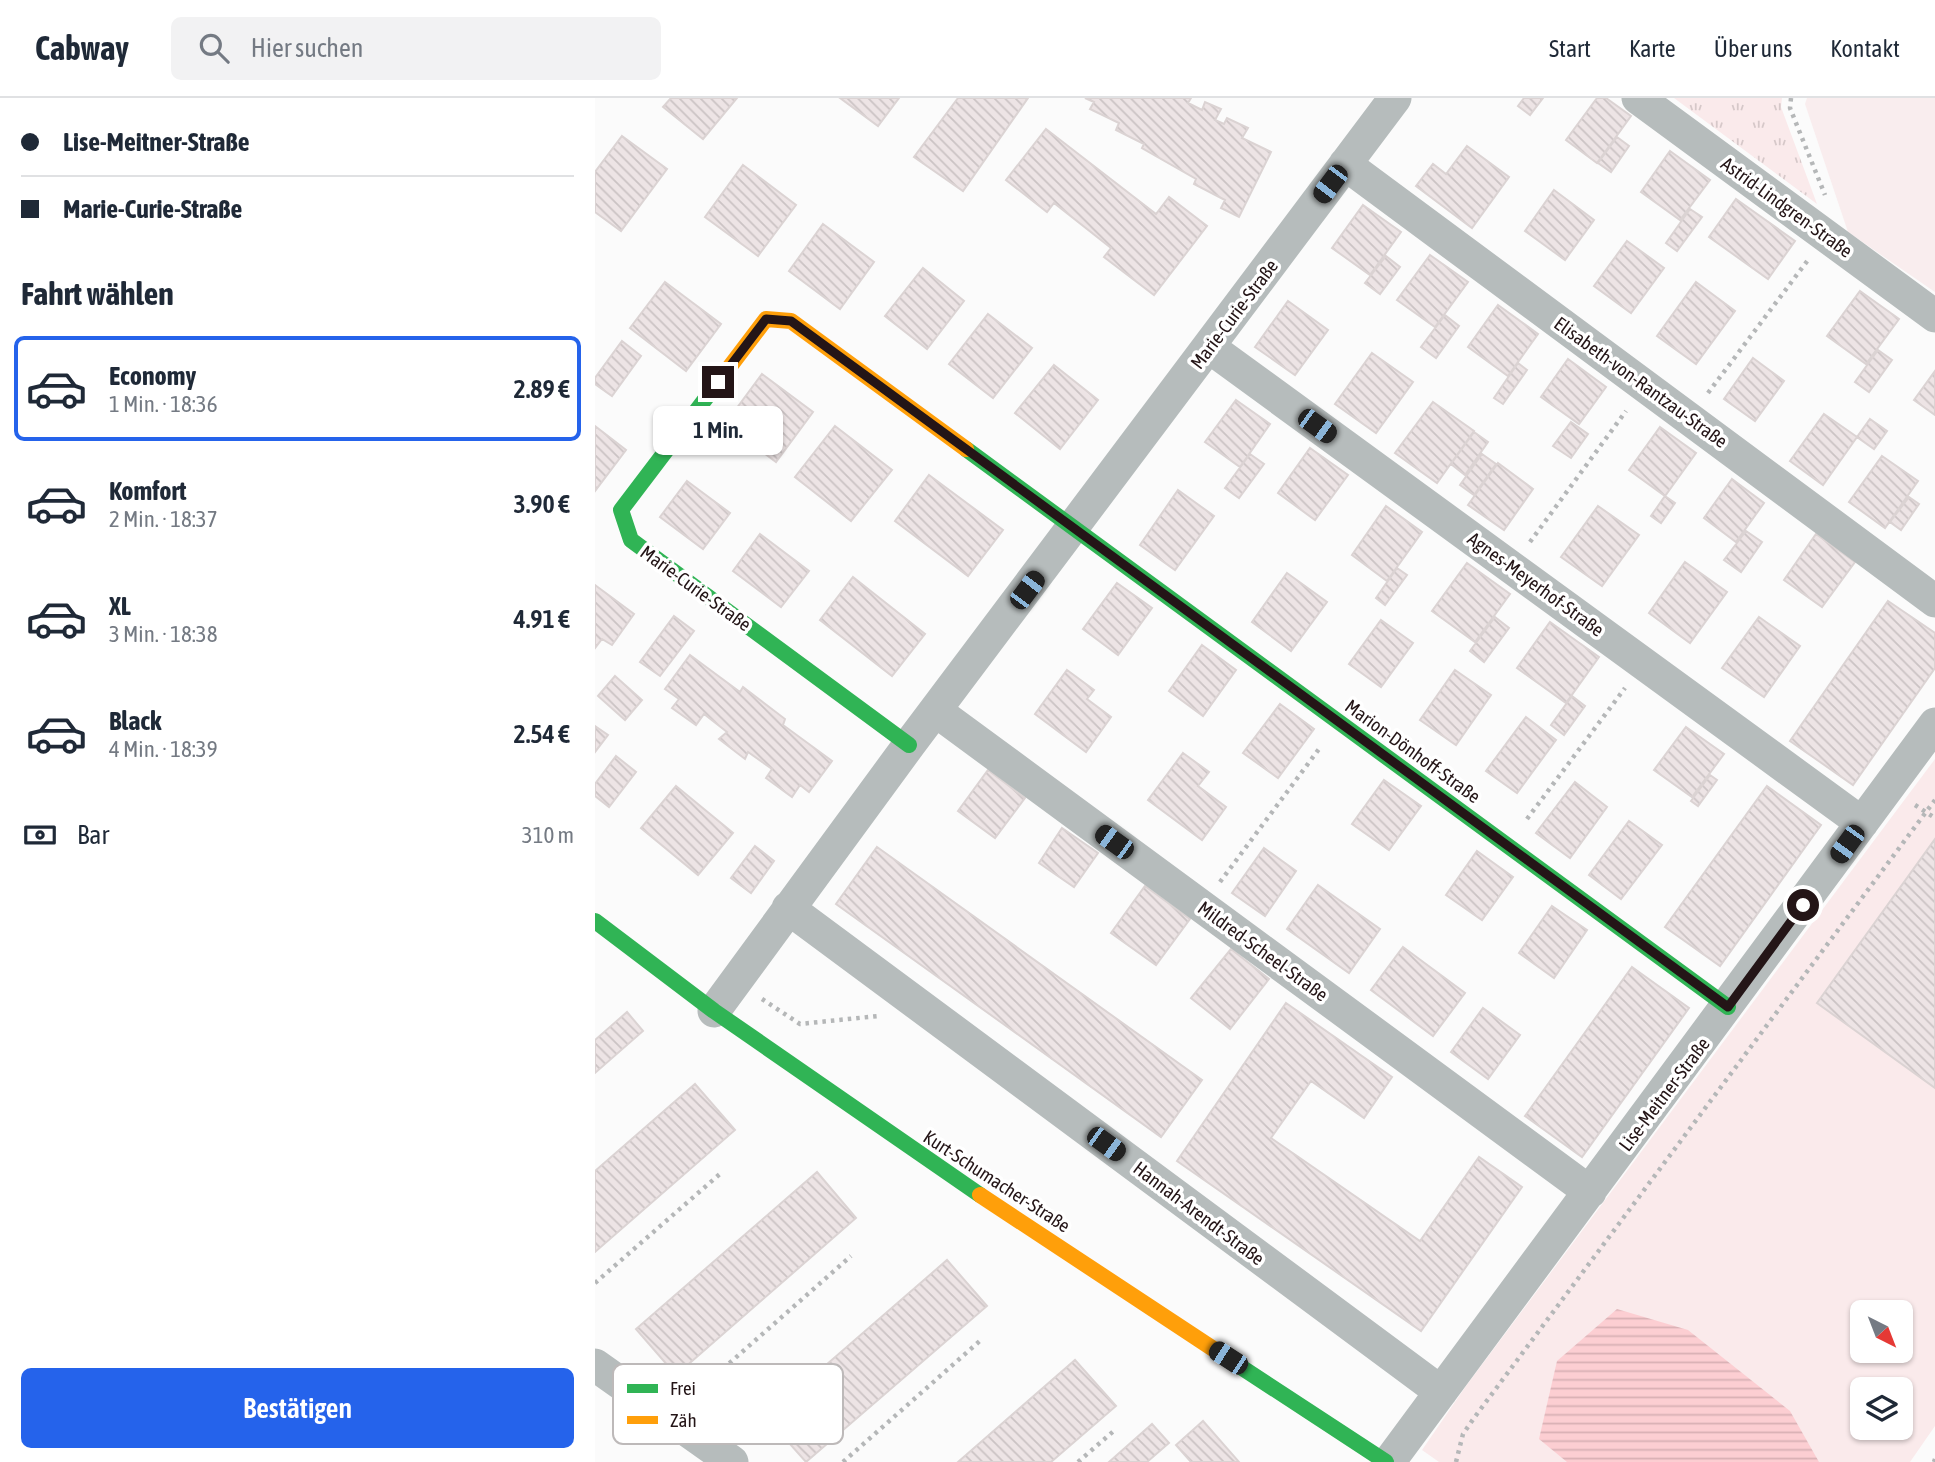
<!DOCTYPE html>
<html lang="de">
<meta charset="utf-8">
<style>
body{margin:0;font-family:"Asap Condensed",sans-serif;background:#f2f2f3;color:#1f2937;height:100vh;display:flex;flex-direction:column;font-size:26px;white-space:nowrap}
*{box-sizing:border-box;margin:0}
p{font-size:23px;color:#747a83}
.icon{flex:none;width:38px;height:38px;fill:none;stroke:currentColor;stroke-width:2;stroke-linecap:round;stroke-linejoin:round}
.map{position:relative;flex:1;overflow:hidden}
.side{display:flex;flex-direction:column;background:#fff;width:595px}
.side>*{flex:none}
.guide{display:grid;align-content:center;height:154px;padding:0 21px;background:#fff}
.needle{width:46px;rotate:138deg}
.buttons{position:absolute;left:1255px;top:1202px;display:grid;gap:14px}
.buttons a{display:grid;place-items:center;width:63px;height:63px;border-radius:10px;background:#fff;box-shadow:0 2px 5px #0004;font-size:35px}
.end{position:absolute;width:32px;height:32px;margin:-16px;border:9px solid #241517;background:#fff;box-shadow:0 0 0 4px #fff}
.from{border-radius:50%}
.bubble{position:absolute;height:49px;border-radius:10px;background:#fff;box-shadow:0 2px 5px #0004;font-size:23px;font-weight:600;line-height:49px;text-align:center}
.car{position:absolute;width:21px;height:42px;margin:-21px -10px;border-radius:9px;box-shadow:0 0 5px 2px #0007;background:linear-gradient(#222 24%,#8ab4d8 0 40%,#222 0 76%,#8ab4d8 0 86%,#222 0)}
.guide b{display:flex;align-items:center;gap:24px;height:66px;font-size:26px}
.guide b+b{border-top:2px solid #e0e1e3}
.guide i{width:18px;height:18px;background:#1f2937}
ul{padding:0;list-style:none}
li{display:flex;align-items:center;gap:21px;height:105px;margin:0 14px 10px;padding:0 7px;border:4px solid transparent;border-radius:10px}
li div{flex:1}
li b{display:block;font-size:26px}
li em{font-style:normal;font-weight:600}
li.on{border-color:#2563eb}
li>.icon{width:63px;height:63px;stroke-width:1.5}
h2{padding:0 21px;font-size:32px;line-height:84px}
.pay{display:flex;align-items:center;gap:18px;height:77px;padding:0 21px;font-size:26px}
.pay p{margin-inline-start:auto}
.action{display:flex;gap:14px;margin-top:auto;padding:14px 21px}
.action a{flex:1;height:80px;border-radius:10px;background:#2563eb;color:#fff;font-size:28px;font-weight:600;line-height:80px;text-align:center}
header{display:flex;align-items:center;gap:42px;box-sizing:border-box;height:98px;padding:0 35px;background:#fff;border-bottom:2px solid #e0e1e3}
header strong{font-size:33px}
nav{display:flex;gap:38px;margin-inline-start:auto;font-size:24px}
.search{width:490px;height:63px;background:#f2f2f3;display:flex;align-items:center;gap:18px;box-sizing:border-box;padding:0 24px;border-radius:10px;color:#747a83;font-size:26px}
main{display:flex;flex:1;min-height:0}
.map>svg:first-child{display:block}
.built{fill:#f9edee}
.grass{fill:#faeaeb;fill-rule:evenodd}
.park{fill:url(#park-tufts)}
.water{fill:url(#water-rules)}
.building{fill:url(#building-back-hatch);stroke:#dbd3d3;stroke-width:2}
.lines{fill:none;stroke-linecap:round;stroke-linejoin:round}
.path{stroke:#b5b7b8;stroke-width:4.5;stroke-dasharray:3.5 5;stroke-linecap:butt}
.street{stroke:#b6bcbc;stroke-width:33}
.fast{stroke:#30b455;stroke-width:16}
.slow{stroke:#ff9f0a;stroke-width:16}
.route{stroke:#241517;stroke-width:9}
.labels{text-anchor:middle;stroke-width:7;stroke-linejoin:round;paint-order:stroke}
.street-label{font-size:19px;fill:#241517;stroke:#fff}
.key{fill:#fff;stroke:#bdb9b9;stroke-width:2}
.key-label{font-size:19px;fill:#241517}
</style>
<header>
<strong>Cabway</strong>
<div class="search"><svg class="icon" aria-label="search" viewBox="0 0 24 24"><circle cx="10" cy="10" r="6"/><path d="M15 15l6 6"/></svg>Hier suchen</div>
<nav><a>Start</a><a>Karte</a><a>Über uns</a><a>Kontakt</a></nav>
</header>
<main>
<section class="side">
<div class="guide">
<b><i class="from"></i>Lise-Meitner-Straße</b>
<b><i></i>Marie-Curie-Straße</b>
</div>
<h2>Fahrt wählen</h2>
<ul>
<li class="on"><svg class="icon" aria-label="car" viewBox="0 0 24 24"><path d="M5 17H2v-5l4-1 3-4h7l3 4 3 1v5h-3M9 17h6M6 11h13"/><circle cx="7" cy="17" r="2"/><circle cx="17" cy="17" r="2"/></svg><div><b>Economy</b><p>1 Min. · 18:36</p></div><em>2.89 €</em></li>
<li><svg class="icon" aria-label="car" viewBox="0 0 24 24"><path d="M5 17H2v-5l4-1 3-4h7l3 4 3 1v5h-3M9 17h6M6 11h13"/><circle cx="7" cy="17" r="2"/><circle cx="17" cy="17" r="2"/></svg><div><b>Komfort</b><p>2 Min. · 18:37</p></div><em>3.90 €</em></li>
<li><svg class="icon" aria-label="car" viewBox="0 0 24 24"><path d="M5 17H2v-5l4-1 3-4h7l3 4 3 1v5h-3M9 17h6M6 11h13"/><circle cx="7" cy="17" r="2"/><circle cx="17" cy="17" r="2"/></svg><div><b>XL</b><p>3 Min. · 18:38</p></div><em>4.91 €</em></li>
<li><svg class="icon" aria-label="car" viewBox="0 0 24 24"><path d="M5 17H2v-5l4-1 3-4h7l3 4 3 1v5h-3M9 17h6M6 11h13"/><circle cx="7" cy="17" r="2"/><circle cx="17" cy="17" r="2"/></svg><div><b>Black</b><p>4 Min. · 18:39</p></div><em>2.54 €</em></li>
</ul>
<div class="pay"><svg class="icon" aria-label="cash" viewBox="0 0 24 24"><path d="M3 7h18v10H3z"/><circle cx="12" cy="12" r="2"/></svg>Bar<p>310 m</p></div>
<div class="action"><a>Bestätigen</a></div>
</section>
<div class="map">
<svg width="1340" height="1364" viewBox="0 0 1340 1364">
<defs>
<pattern id="park-tufts" width="24" height="20" patternUnits="userSpaceOnUse" patternTransform="scale(1.75)"><rect width="24" height="20" fill="#faeaeb"/><path d="M3 7l-1-3M5 7V3M7 7l1-3M15 17l-1-3M17 17v-4M19 17l1-3" fill="none" stroke="#d6c8c9"/></pattern>
<pattern id="water-rules" width="6" height="5" patternUnits="userSpaceOnUse" patternTransform="scale(1.75)"><rect width="6" height="5" fill="#fcced2"/><path d="M0 2.5h6" fill="none" stroke="#d8b0b4"/></pattern>
<pattern id="building-back-hatch" width="6" height="6" patternUnits="userSpaceOnUse" patternTransform="scale(1.75)"><rect width="6" height="6" fill="#ede4e5"/><path d="M-1 5l2 2M0 0l6 6M5-1l2 2" fill="none" stroke="#cbc3c4"/></pattern>
</defs>
<rect width="100%" height="100%" fill="#fbfbfb"/>
<path class="built" d="M1212,0H1340V194L1253,134L1210,6Z"/>
<path class="grass" d="M1340,661V1328L1315,1364H844L827,1352L871,1288ZM1267,1214H1306V1253H1267ZM1267,1292H1306V1330H1267Z"/>
<path class="park" d="M1079,0H1187L1186,9L1222,106Z"/>
<path class="water" d="M1022,1211L1093,1232L1195,1313L1224,1364H972L944,1341L962,1263Z"/>
<path class="building" d="M76,0H142L108,41L68,9Z
M245,0H304L283,28Z
M363,0H433L368,93L319,59Z
M490,0H596L593,5L607,12L610,4L626,11L620,22L629,26L632,20L653,30L647,40L676,54L644,119L626,110L630,102L599,86L601,81L547,50L549,46L521,32L524,25L495,11L499,4Z
M929,0H948L935,17L923,8Z
M1002,0H1011L1036,18L1002,65L971,42Z
M451,31L561,116L574,99L612,128L559,197L509,159L516,150L459,105L452,114L411,82Z
M27,38L72,71L26,133L0,114V74Z
M1022,39L1034,48L1016,74L1003,65Z
M872,48L914,79L877,130L821,88L838,66L851,76Z
M1075,53L1115,82L1085,122L1046,94Z
M148,67L201,107L163,158L110,119Z
M959,92L999,122L970,162L930,133Z
M1141,101L1200,143L1173,181L1114,139Z
M768,107L806,134L775,177L737,150Z
M1095,111L1107,119L1082,153L1071,145Z
M228,126L279,164L245,211L194,173Z
M1032,143L1069,170L1036,215L999,188Z
M835,157L873,184L840,229L802,202Z
M791,158L805,169L785,196L770,185Z
M328,170L369,203L332,251L290,218Z
M70,184L126,226L91,273L35,230Z
M1101,184L1140,213L1101,266L1062,238Z
M1265,193L1304,221L1271,266L1232,238Z
M693,203L733,232L700,277L660,249Z
M903,207L943,236L913,278L873,249Z
M393,216L437,250L398,300L354,266Z
M850,217L864,228L841,260L826,249Z
M27,243L46,258L17,298L0,286V280Z
M1283,252L1297,262L1274,294L1260,284Z
M777,255L818,284L781,335L740,306Z
M1158,260L1189,283L1160,323L1129,301Z
M973,261L1011,289L984,326L946,299Z
M923,265L932,272L908,306L899,300Z
M459,267L503,302L465,351L420,315Z
M1340,273V317L1319,302Z
M167,276L218,314L181,364L130,326Z
M641,302L675,326L645,369L610,344Z
M838,304L879,333L842,385L800,355Z
M1229,316L1262,339L1228,387L1195,363Z
M1275,321L1292,333L1279,351L1262,339Z
M976,324L993,336L976,360L958,348Z
M0,328L31,352L0,393Z
M240,328L297,372L256,423L200,379Z
M1065,329L1101,355L1070,398L1034,372Z
M879,334L893,344L870,377L856,366Z
M715,350L753,377L720,422L683,395Z
M655,356L669,366L644,400L630,390Z
M887,356L901,366L879,397L865,387Z
M1287,358L1323,383L1290,430L1254,404Z
M903,365L938,391L909,432L873,407Z
M334,377L408,432L373,478L300,423Z
M1137,381L1169,405L1141,444L1109,420Z
M92,383L135,415L108,451L65,419Z
M583,392L619,418L580,472L545,447Z
M1070,398L1080,405L1066,425L1056,418Z
M1314,399L1324,406L1306,432L1295,424Z
M791,408L827,434L792,483L757,457Z
M1003,408L1044,437L1007,488L966,459Z
M1151,433L1167,444L1146,474L1129,462Z
M165,436L214,473L186,509L138,473Z
M1221,436L1260,464L1227,509L1189,482Z
M1090,464L1132,494L1095,545L1054,515Z
M872,465L915,496L880,544L837,513Z
M802,470L812,477L790,507L781,500Z
M692,475L732,504L696,553L657,524Z
M258,479L330,536L297,578L225,522Z
M522,485L557,510L523,557L488,531Z
M0,487L39,516L17,547L7,541L0,550Z
M1293,503L1340,535V570L1258,687L1195,643Z
M79,518L99,533L65,578L45,564Z
M900,519L914,530L889,564L875,553Z
M1164,519L1205,548L1169,599L1127,570Z
M786,522L818,545L786,589L754,566Z
M955,524L1004,559L971,605L922,570Z
M607,547L641,572L608,618L574,593Z
M95,557L145,594L148,589L190,621L188,627L237,663L214,694L205,687L197,699L171,680L177,671L153,654L150,661L124,641L132,634L109,616L101,627L77,610L84,601L70,591Z
M472,572L499,592L492,601L516,619L491,654L440,616Z
M860,572L896,597L861,647L825,622Z
M20,578L47,602L30,622L3,598Z
M977,598L990,608L969,637L956,627Z
M685,606L719,631L683,680L648,655Z
M931,619L961,642L922,695L891,673Z
M0,628L13,637L0,654Z
M1091,629L1129,656L1097,699L1059,672Z
M588,655L614,674L603,688L631,709L607,742L553,702Z
M21,658L41,674L14,709L0,698V686Z
M393,672L430,700L400,740L363,713Z
M1115,677L1122,682L1103,708L1096,703Z
M789,682L826,708L794,752L757,726Z
M980,684L1012,709L975,760L941,735Z
M81,688L138,735L103,777L46,730Z
M1172,688L1226,727L1125,868L1070,829Z
M1034,723L1067,747L1026,801L994,777Z
M467,730L503,755L479,789L444,765Z
M1340,741V990L1222,905Z
M160,748L179,763L156,795L136,780Z
M282,749L607,982L566,1039L241,806Z
M669,750L701,773L670,818L637,795Z
M882,753L918,779L887,822L851,797Z
M723,787L785,831L754,875L692,831Z
M550,788L595,821L561,867L516,835Z
M957,808L992,832L959,880L924,855Z
M808,849L870,895L838,938L776,892Z
M636,851L674,881L635,931L596,900Z
M1037,869L1094,910L987,1059L930,1018Z
M691,905L797,979L769,1020L716,983L676,1040L825,1143L884,1059L927,1089L826,1233L582,1063Z
M888,910L925,937L893,981L856,954Z
M32,914L48,933L0,975V942Z
M100,986L140,1032L0,1154V1073Z
M222,1074L261,1120L81,1277L41,1231Z
M352,1162L392,1208L211,1364L171,1319Z
M480,1262L521,1308L456,1364H363Z
M608,1323L644,1364H596L581,1347Z
M557,1326L574,1345L552,1364H514Z"/>
<g class="lines">
<path class="path" d="M1196,0L1195,10L1230,97
M1113,295L1213,162
M935,444L1031,313
M1320,707L1340,720
M932,721L1030,590
M625,784L724,651
M167,901L205,926L283,918
M0,1185L126,1075
M96,1299L256,1158
M248,1364L387,1241
M483,1364L521,1331
M861,1364L868,1336L879,1320L1340,702
M1339,1364L1340,1361"/>
<path class="street" d="M1043,0L1340,218
M750,66L1340,503
M614,249L1267,725
M341,613L995,1094
M193,810L846,1294
M119,913L314,647L800,0
M0,1267L137,1364
M794,1364L1340,626"/>
<path class="fast" d="M127,279L26,412L36,442L314,647
M371,351L1133,909
M0,823L119,913L385,1097
M623,1254L791,1364"/>
<path class="slow" d="M127,279L171,221L196,223L371,351
M385,1097L623,1254"/>
</g>
<g class="lines">
<path class="route" d="M123,284L171,221L196,223L1133,909L1208,807"/>
</g>
<g class="labels">
<g class="street-label">
<text transform="translate(1192 109) rotate(36)" y="7">Astrid-Lindgren-Straße</text>
<text transform="translate(639 216) rotate(-53)" y="7">Marie-Curie-Straße</text>
<text transform="translate(1046 284) rotate(36)" y="7">Elisabeth-von-Rantzau-Straße</text>
<text transform="translate(941 486) rotate(36)" y="7">Agnes-Meyerhof-Straße</text>
<text transform="translate(101 490) rotate(36)" y="7">Marie-Curie-Straße</text>
<text transform="translate(818 653) rotate(36)" y="7">Marion-Dönhoff-Straße</text>
<text transform="translate(668 853) rotate(36)" y="7">Mildred-Scheel-Straße</text>
<text transform="translate(1069 996) rotate(-53)" y="7">Lise-Meitner-Straße</text>
<text transform="translate(402 1083) rotate(33)" y="7">Kurt-Schumacher-Straße</text>
<text transform="translate(604 1115) rotate(37)" y="7">Hannah-Arendt-Straße</text>
</g>
</g>
<rect x="18" y="1266" width="230" height="80" rx="10" class="key"/>
<rect x="32" y="1286" width="31" height="9" fill="#30b455"/>
<rect x="32" y="1318" width="31" height="8" fill="#ff9f0a"/>
<g class="key-label">
<text x="75" y="1297">Frei</text>
<text x="75" y="1329">Zäh</text>
</g>
</svg>
<div class="buttons">
<a><svg class="needle" viewBox="-14 -14 28 28"><path d="M0-13l5 13h-10z" fill="#e53935"/><path d="M0 13l5-13h-10z" fill="#747a83"/></svg></a>
<a><svg class="icon" aria-label="layers" viewBox="0 0 24 24"><path d="M12 4l9 5-9 5-9-5zM3 14l9 5 9-5"/></svg></a>
</div>
<i class="end from" style="left:1208px;top:807px"></i>
<i class="end" style="left:123px;top:284px"></i>
<div class="bubble" style="left:58px;top:308px;width:130px">1 Min.</div>
<i class="car" style="left:735px;top:86px;rotate:217deg"></i>
<i class="car" style="left:722px;top:328px;rotate:126deg"></i>
<i class="car" style="left:432px;top:492px;rotate:37deg"></i>
<i class="car" style="left:519px;top:744px;rotate:306deg"></i>
<i class="car" style="left:1252px;top:746px;rotate:216deg"></i>
<i class="car" style="left:511px;top:1046px;rotate:126deg"></i>
<i class="car" style="left:633px;top:1260px;rotate:303deg"></i>
</div>
</main>
